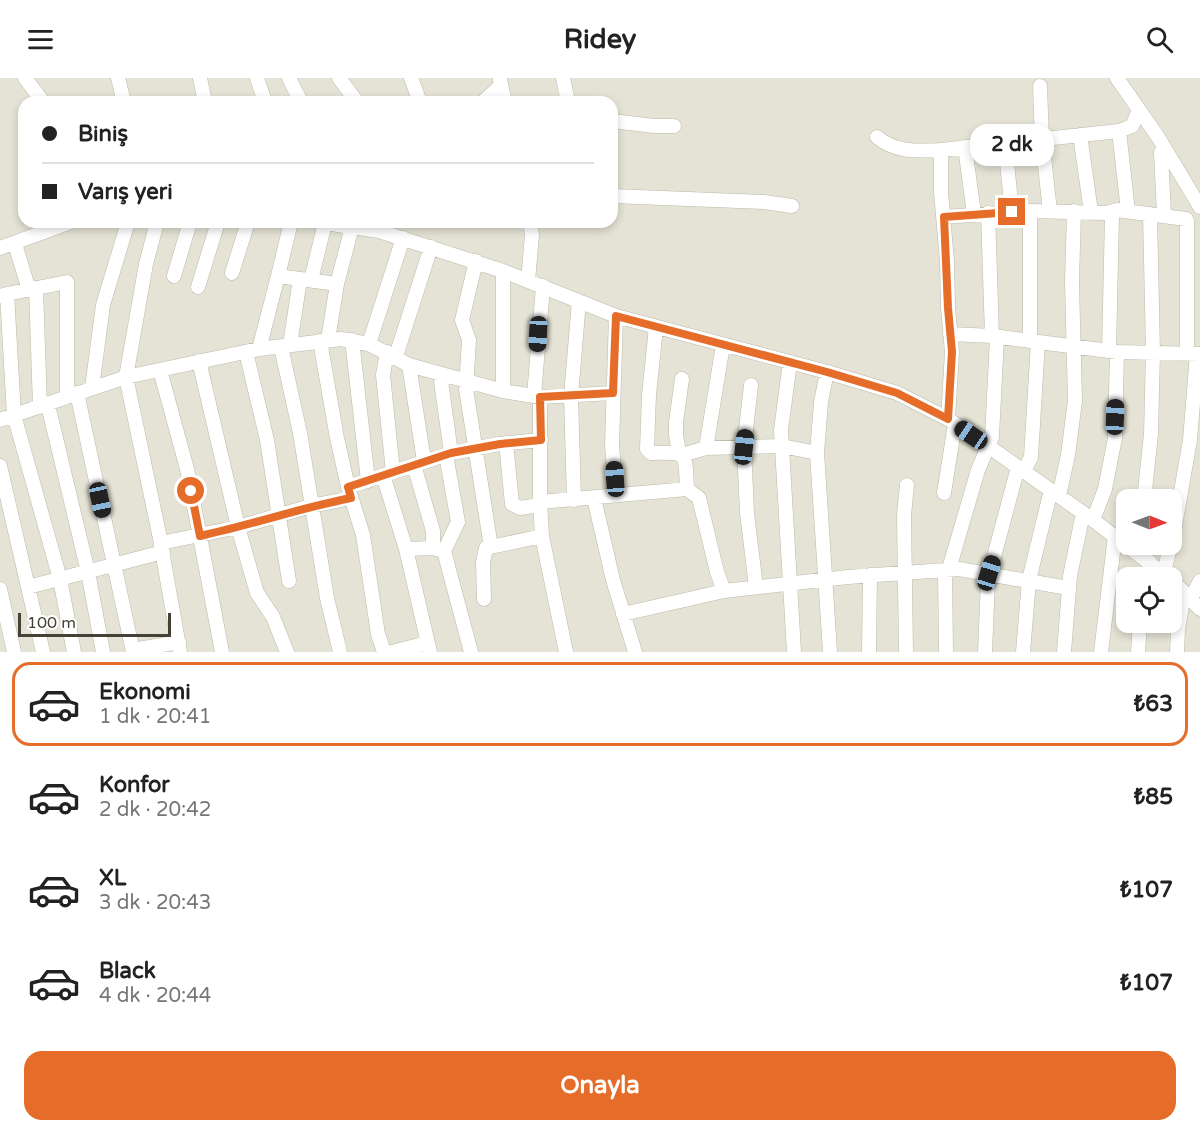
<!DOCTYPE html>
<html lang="tr">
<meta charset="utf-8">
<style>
body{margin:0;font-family:"Varela Round",sans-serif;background:#f6f6f6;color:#222;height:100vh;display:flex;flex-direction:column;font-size:22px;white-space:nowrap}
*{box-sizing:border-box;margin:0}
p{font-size:20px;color:#767676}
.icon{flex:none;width:33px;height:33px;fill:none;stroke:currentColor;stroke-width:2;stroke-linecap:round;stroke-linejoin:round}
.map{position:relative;height:574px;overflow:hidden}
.sheet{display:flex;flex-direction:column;background:#fff;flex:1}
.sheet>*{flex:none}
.top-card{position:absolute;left:18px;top:18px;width:600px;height:132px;border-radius:18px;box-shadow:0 3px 9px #0003;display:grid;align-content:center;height:132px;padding:0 24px;background:#fff}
.needle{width:39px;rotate:91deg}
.tools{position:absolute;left:1116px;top:411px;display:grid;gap:12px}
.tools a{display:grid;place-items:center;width:66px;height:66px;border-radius:12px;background:#fff;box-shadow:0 3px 9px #0003;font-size:30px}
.scale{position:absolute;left:18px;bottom:15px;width:153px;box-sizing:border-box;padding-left:6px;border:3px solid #444136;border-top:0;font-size:16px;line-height:21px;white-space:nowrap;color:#444136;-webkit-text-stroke:4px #fff;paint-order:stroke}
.end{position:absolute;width:27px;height:27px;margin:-14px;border:8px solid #e66c29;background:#fff;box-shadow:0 0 0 3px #fff}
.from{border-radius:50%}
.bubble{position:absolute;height:42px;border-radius:18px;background:#fff;box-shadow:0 3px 9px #0003;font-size:20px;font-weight:700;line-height:42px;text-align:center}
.car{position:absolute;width:18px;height:36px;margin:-18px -9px;border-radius:8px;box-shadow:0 0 4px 2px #0007;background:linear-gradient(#222 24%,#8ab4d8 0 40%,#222 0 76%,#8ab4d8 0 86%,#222 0)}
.top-card b{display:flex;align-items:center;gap:21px;height:57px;font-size:22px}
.top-card b+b{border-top:2px solid #e0e0e0}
.top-card i{width:15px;height:15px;background:#222}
ul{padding:10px 0 0;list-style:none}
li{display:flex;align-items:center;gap:18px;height:84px;margin:0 12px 9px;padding:0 12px;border:3px solid transparent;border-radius:18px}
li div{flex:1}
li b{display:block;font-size:22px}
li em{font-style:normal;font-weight:700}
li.current{border-color:#e66c29}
li>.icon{width:54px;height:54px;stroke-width:1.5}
.action{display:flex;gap:12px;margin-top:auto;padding:12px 24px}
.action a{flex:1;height:69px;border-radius:18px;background:#e66c29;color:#fff;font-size:24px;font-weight:700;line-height:69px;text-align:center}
header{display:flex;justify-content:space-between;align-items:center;height:78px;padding:0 24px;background:#fff;font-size:27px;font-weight:700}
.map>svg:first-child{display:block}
.residential{fill:#e5e3d5;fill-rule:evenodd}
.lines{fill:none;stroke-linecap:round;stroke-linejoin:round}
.minor-casing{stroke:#bcbaaa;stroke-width:15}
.minor{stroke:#fff;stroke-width:14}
.route{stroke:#e66c29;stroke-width:8}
</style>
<header><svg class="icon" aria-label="menu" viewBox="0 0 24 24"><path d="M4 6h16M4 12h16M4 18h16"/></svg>Ridey<svg class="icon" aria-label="search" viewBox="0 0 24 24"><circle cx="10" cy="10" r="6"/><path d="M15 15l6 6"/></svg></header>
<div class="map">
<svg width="1200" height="574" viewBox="0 0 1200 574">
<rect width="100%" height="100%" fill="#f2f1e7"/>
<path class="residential" d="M0,0H1200V574H0ZM24,24H612V144H24ZM1126,422H1172V466H1126ZM1126,500H1172V544H1126Z"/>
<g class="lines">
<g class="minor-casing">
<path id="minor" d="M25,0L43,24
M118,0L124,24
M200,0L205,24
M257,0L265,24
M289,0L301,24
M339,0L357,24
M411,0L420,24
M563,0L568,24
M1117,0L1158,59L1200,129
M500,2L505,24
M1040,8L1042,61L1050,133
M483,24L501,7
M612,43L654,48H674
M1119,53L1128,133
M1080,57L1091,134
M877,59C896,75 918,73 941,72
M1005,65L1012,134
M965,69L974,136
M612,118L764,124L792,128
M1030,133V263
M988,135L992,258
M1164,137L1161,75L1164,69
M944,139L1030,133L1106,135L1117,132L1186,141L1187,143V276
M157,144L146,186L126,299L161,465L238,449L311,428L351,420
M318,144L379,153L503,193L616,238L827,294L897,315L948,341L988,368L1093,442L1169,500
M15,166L29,212
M0,170L71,144
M476,183L462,242L469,262L466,311L491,469
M232,195L248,144
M174,198L190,144
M278,198L291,144
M311,202L325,145
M528,203L532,157L530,144
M198,209L218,144
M36,210L40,329
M7,216L67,204V319
M0,218L7,216L14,337L60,501L74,574
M616,238L612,367L616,417
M656,249L649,317L647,371L651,375C689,374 685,374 687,411
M950,256L992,258L1117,274L1200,276
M328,262L337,206
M352,262L368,403
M320,263L337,360L348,409L363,457L378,556L384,574
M369,266L403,160
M290,267L300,201
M281,269L300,355L327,520L340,574
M259,271L278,198L337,206L352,149
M1109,273L1112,137L1114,133
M246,274L267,362L289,503
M387,274L383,297L393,394
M396,278L431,169
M199,283L238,449L257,515L273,539L287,574
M790,284L781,352L794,574
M409,287L424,383
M160,292L187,391L222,574
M827,294L821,324L817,375L830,574
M440,296L451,375
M751,307L744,369L747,435L756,509
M92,310L103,227L128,144
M503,313V193
M77,315L133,574
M534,318L543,208
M540,319V424L542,458L566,574
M48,327L88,494L103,574
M948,341L952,274L948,230L947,183L941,114V72L1119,53L1132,48L1139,32
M0,342L126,299L259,271L341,261L369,266L409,287L503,313L540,319L613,315
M506,365L512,426L520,430L540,427
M706,370L723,267
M679,375L676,357V344L682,301
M682,377L706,370L782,368L817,375
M414,387L433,453V470
M0,388L28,509
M1024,393L1031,379L1038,264
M383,397L406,471L430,574
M348,409L451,375L499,366L541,362
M944,415L955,346
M1059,418L1068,377L1075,323L1072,204L1074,133
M594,420L613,502L635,574
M574,422L571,318L579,223
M1144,422L1151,356L1153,275L1150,136
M540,424L687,411L699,420L717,494L724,513L848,499L959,491L1068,510
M1093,442L1105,411L1115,360L1117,274
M1172,465L1190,362L1197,276
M161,467L180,574
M406,471L433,470L444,473L471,574
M444,473L458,444L446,377
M949,491L978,392L992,359L997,259
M945,492L946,574
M1164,494L1171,466
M1147,500L1150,484
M1172,502L1200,531
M0,511L14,574
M484,521L483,484L486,470L542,458
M1190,522L1200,503
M623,536L724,513
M133,572L179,564
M43,574L28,509L163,474
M392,574L427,565
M869,574L870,497
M906,574L904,437L907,407
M985,574L988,501L1018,389
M1023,574L1029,502L1051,412
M1064,574L1070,498L1083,435
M1101,574L1115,458
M1138,574L1140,544
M1177,574L1178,551L1184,515"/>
</g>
<use href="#minor" class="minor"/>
</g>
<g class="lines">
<path class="route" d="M191,413L200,458C251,447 300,430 351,420L348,409L451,375L500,366L541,362L540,319L613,315L616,238L827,294L897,315L948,341L952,274L948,230L944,139L1012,134"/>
</g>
</svg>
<div class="tools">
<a><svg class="needle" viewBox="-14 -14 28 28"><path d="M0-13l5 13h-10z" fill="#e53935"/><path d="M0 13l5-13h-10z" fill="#767676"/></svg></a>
<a><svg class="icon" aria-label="locate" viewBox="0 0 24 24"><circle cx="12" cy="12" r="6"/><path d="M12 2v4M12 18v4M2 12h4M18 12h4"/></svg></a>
</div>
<div class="scale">100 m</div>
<i class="end from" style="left:191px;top:413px"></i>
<i class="end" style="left:1012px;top:134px"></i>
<div class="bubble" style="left:970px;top:46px;width:84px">2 dk</div>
<i class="car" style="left:538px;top:256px;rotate:183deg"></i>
<i class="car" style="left:1115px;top:339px;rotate:2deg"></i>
<i class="car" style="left:971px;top:357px;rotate:304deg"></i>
<i class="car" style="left:744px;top:369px;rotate:6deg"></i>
<i class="car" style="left:615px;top:401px;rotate:356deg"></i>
<i class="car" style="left:100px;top:422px;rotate:168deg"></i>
<i class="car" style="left:989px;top:495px;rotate:17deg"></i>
<div class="top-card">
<b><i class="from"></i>Biniş</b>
<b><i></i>Varış yeri</b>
</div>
</div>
<section class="sheet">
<ul>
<li class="current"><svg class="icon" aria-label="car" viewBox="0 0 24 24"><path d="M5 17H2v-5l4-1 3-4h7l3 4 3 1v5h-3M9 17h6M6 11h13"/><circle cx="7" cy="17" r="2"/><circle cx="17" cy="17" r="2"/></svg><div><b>Ekonomi</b><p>1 dk · 20:41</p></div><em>₺63</em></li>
<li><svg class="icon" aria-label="car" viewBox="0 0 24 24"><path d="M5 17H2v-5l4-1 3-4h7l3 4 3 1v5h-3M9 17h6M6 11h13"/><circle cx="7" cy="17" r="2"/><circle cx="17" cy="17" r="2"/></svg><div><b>Konfor</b><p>2 dk · 20:42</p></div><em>₺85</em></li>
<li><svg class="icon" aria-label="car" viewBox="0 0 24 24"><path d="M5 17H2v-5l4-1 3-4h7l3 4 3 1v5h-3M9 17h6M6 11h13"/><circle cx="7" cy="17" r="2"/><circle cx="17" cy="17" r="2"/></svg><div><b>XL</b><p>3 dk · 20:43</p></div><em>₺107</em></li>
<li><svg class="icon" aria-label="car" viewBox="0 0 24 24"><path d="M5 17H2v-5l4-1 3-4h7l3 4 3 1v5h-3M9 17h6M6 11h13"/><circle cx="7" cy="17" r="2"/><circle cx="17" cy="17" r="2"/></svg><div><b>Black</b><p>4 dk · 20:44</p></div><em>₺107</em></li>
</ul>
<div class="action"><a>Onayla</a></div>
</section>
